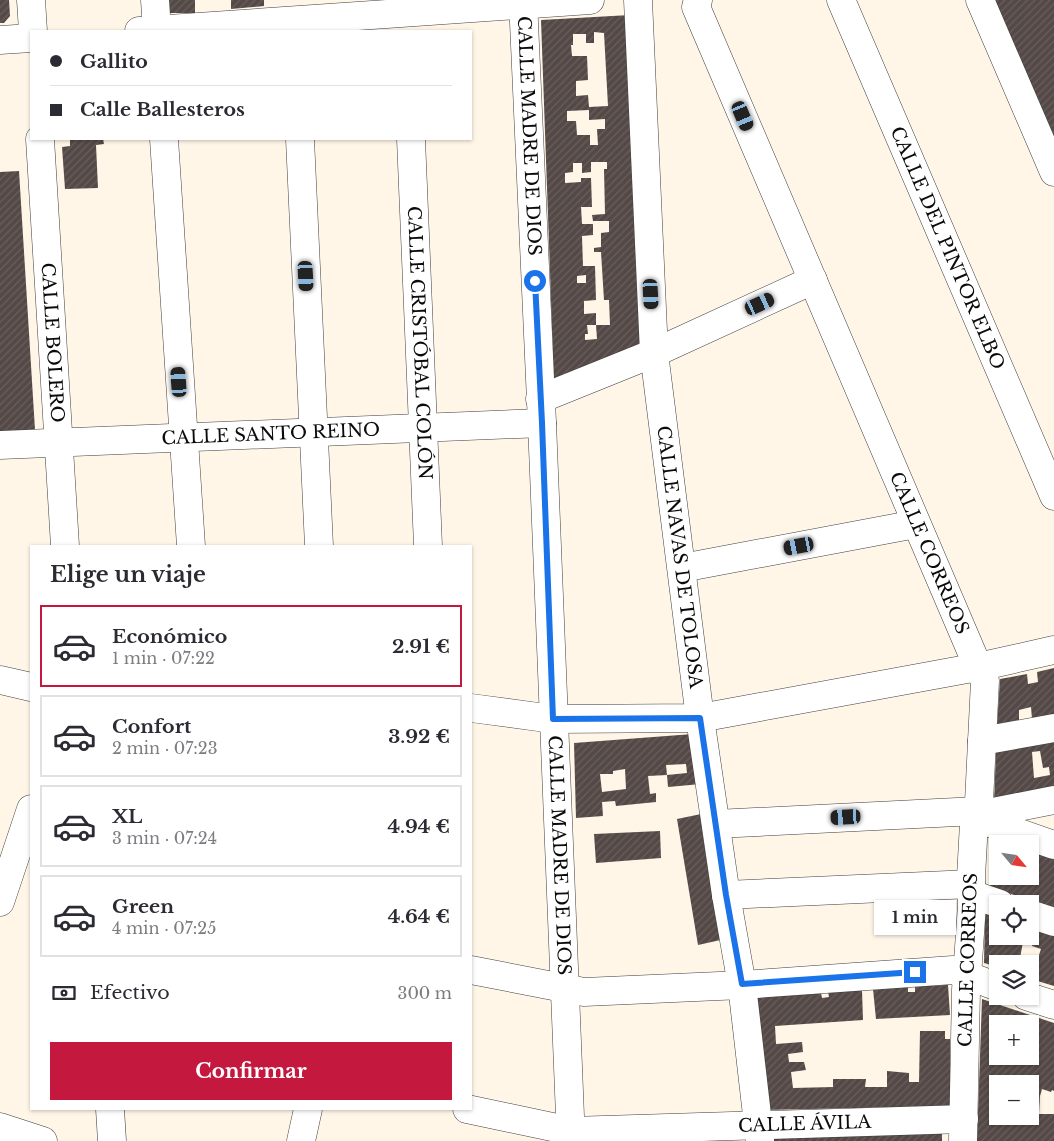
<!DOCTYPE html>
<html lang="es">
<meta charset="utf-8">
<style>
body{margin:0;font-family:"Libre Baskerville",serif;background:#f2f2f3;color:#2b2b33;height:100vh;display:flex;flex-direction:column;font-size:19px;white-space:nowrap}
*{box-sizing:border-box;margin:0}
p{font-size:16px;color:#7c7c81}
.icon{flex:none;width:28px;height:28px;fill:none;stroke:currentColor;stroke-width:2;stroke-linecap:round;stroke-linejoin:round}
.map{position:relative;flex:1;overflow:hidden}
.side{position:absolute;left:30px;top:545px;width:442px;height:565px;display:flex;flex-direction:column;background:#fff;border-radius:0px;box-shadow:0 1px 4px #0004}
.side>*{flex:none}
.hud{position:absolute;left:30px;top:30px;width:442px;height:110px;border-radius:0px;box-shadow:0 1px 4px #0004;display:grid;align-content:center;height:110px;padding:0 20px;background:#fff}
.needle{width:32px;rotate:119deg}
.tools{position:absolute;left:989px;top:835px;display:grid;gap:10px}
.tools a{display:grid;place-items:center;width:50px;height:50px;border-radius:0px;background:#fff;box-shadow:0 1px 4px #0004;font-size:25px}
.end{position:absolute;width:22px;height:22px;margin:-11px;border:6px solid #1a73e8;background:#fff;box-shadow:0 0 0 2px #fff}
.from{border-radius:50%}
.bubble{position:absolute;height:35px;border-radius:0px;background:#fff;box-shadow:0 1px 4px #0004;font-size:16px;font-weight:700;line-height:35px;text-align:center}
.car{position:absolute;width:15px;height:30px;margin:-15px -8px;border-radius:6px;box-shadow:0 0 4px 1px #0007;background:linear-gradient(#222 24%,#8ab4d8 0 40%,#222 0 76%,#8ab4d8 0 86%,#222 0)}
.hud b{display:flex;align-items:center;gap:18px;height:48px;font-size:19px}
.hud b+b{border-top:1px solid #e1e1e2}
.hud i{width:12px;height:12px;background:#2b2b33}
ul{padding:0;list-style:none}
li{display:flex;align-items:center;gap:15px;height:82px;margin:0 10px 8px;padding:0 10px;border:2px solid #e1e1e2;border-radius:0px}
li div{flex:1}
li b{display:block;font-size:19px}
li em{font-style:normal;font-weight:700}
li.active{border-color:#c5183f}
li>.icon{width:45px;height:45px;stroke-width:1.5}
h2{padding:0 20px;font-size:22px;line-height:60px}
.pay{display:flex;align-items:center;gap:12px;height:55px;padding:0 20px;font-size:19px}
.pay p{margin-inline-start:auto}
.button{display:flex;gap:10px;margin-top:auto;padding:10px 20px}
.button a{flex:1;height:58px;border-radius:0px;background:#c5183f;color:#fff;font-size:20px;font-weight:700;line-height:58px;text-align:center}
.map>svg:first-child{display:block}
.building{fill:url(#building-hatch);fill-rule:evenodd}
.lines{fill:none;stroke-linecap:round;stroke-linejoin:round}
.minor-casing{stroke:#3e3e3e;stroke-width:29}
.minor{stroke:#fff;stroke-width:28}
.route{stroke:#1a73e8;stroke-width:6}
.labels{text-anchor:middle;stroke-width:5;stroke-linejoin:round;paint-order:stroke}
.street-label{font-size:18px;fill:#0b0b0b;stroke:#fff}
</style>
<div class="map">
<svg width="1054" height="1141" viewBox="0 0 1054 1141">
<defs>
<pattern id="building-hatch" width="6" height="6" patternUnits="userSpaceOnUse" patternTransform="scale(1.25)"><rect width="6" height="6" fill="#544946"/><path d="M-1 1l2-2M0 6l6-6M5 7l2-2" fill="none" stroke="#685f5c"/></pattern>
</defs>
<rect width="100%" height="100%" fill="#fff6e8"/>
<path class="building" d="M0,0H9L10,16L4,23H0Z
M168,0H195V13H169Z
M231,0H264V6L231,9Z
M991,0H1054V147Z
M630,15L643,347L554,384L541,20ZM594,32L604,33L608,106L589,107L588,95L576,96V81L588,80L587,56H572L571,45H573V34H586V43H594ZM589,110V120L605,119V129H597L598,145H590V135H577L576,121H567V111ZM591,162H607V169H604L605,214L592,215L593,221H609V232L601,233V247L594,248V252H601L604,300H609L610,325H596L597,339L585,340V334H588L587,325H596V313L584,314V301L596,300L595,266H583L582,236L593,235V224H582L581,207H592L591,178H581V182L565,183V173L573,172V163H582V173L591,172ZM586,275V283H577V276Z
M70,139H103L104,144L96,145L98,188L65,189L62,147L70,146Z
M19,171L35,430L0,432V172Z
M1054,668V715L1032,719L1031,707L1019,710V722L997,726L1000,679L1027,674L1028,684L1038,682L1037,672Z
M693,734L701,784L668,787L667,775L648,776L650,794L656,793V802L616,806L615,801L602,802L603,816L576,818L574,743ZM686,764L687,773L667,775L666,765ZM625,769L626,789L602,792L600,774H613V771Z
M1054,741V790L994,802L996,751ZM1040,751L1043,768L1049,767L1050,775L1034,778L1032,752Z
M706,813L725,939L698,945L677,819Z
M660,831L661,858L596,863L594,834Z
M993,835L1016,844H998V876H1030V848L1054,856V908L990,887Z
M985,912L998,916V936H1024L1019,964H998V967L984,963Z
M1037,930L1054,935V986L1031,979L1041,949L1032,946Z
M948,985L950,1015L876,1019L873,989L908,987V992H915V986Z
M862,990L863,1020L775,1026L776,1044L802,1042L803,1052L788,1054L789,1062H804L806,1070L791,1072L793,1088L833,1087V1079H866L865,1087H887V1071L909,1073V1082H919L920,1031H945V1039H950V1106L765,1110L756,996L821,993L822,998L829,997L828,992Z
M982,999L1054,1023V1091L1052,1090L1051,1092L1042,1089L1040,1096L1039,1114H1054V1141H977ZM998,1024H1030V1052L1034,1054L1031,1063L1019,1058V1056H998ZM998,1084H1030V1116H998Z
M942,1131V1141H770L769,1135Z"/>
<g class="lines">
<g class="minor-casing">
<g id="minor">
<path d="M31,0L33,31"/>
<path d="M155,0L157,31"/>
<path id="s1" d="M523,0L542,423L571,1141"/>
<path id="s2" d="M638,0L654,353L700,718L726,895L742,985L760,1141"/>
<path id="s3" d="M698,0L696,7L978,667L985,681L979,802L974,823L971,877L972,905L966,990L963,1141"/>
<path id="s4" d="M841,0L1054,496"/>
<path d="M980,0L1054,172"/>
<path d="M139,31L590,0"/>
<path d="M0,40L31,38"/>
<path id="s5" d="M40,139L65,546"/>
<path d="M164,139L191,546"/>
<path d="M300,139L319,546"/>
<path id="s6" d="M411,139L428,546"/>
<path d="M540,399L654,353L813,280"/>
<path id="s7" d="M0,445L542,423"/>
<path d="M682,568L916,524"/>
<path d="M0,680L31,687"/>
<path d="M471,708L553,719L700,718L978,667L1054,650"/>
<path d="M982,741L1054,728"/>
<path d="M977,811L993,824L1054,845"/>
<path d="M716,824L977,811L993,812L1054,800"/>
<path d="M971,894L1000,904"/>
<path d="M726,895L971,884"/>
<path d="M0,902L31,809"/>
<path d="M1030,914L1054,922"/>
<path d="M471,970L584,992L742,985L953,970L998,987"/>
<path d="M1026,996L1054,1005"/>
<path d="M110,1109L112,1141"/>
<path id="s8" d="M467,1109L571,1131L964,1119"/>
<path d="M0,1127L43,1141"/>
<path d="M301,1141L308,1109"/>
</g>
</g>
<use href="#minor" class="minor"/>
</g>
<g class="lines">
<path class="route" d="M535,281L542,423L553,719L700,718L726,895L742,984L915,972"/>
</g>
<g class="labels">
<g class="street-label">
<text dy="6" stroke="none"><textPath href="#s1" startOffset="136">CALLE MADRE DE DIOS</textPath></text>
<text dy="6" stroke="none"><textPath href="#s4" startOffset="270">CALLE DEL PINTOR ELBO</textPath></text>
<text dy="6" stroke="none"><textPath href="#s5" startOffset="204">CALLE BOLERO</textPath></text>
<text dy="6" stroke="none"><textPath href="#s6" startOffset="204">CALLE CRISTÓBAL COLÓN</textPath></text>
<text dy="6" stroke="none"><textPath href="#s7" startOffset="271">CALLE SANTO REINO</textPath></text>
<text dy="6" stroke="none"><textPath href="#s3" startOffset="601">CALLE CORREOS</textPath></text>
<text dy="6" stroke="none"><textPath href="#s2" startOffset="559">CALLE NAVAS DE TOLOSA</textPath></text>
<text dy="6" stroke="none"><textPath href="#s1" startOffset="856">CALLE MADRE DE DIOS</textPath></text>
<text transform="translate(968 960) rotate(-88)" y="6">CALLE CORREOS</text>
<text dy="6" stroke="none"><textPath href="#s8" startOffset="340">CALLE ÁVILA</textPath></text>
</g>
</g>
</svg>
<div class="tools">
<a><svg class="needle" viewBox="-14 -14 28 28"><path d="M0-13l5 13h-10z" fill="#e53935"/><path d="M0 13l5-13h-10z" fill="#7c7c81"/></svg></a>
<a><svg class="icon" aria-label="locate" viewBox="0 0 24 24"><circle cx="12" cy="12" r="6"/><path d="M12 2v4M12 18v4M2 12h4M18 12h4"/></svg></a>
<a><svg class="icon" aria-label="layers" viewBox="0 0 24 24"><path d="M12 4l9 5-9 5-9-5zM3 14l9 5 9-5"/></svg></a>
<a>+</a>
<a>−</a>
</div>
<i class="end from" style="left:535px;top:281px"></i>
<i class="end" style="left:915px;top:972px"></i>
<div class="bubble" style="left:874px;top:900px;width:82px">1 min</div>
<i class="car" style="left:743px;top:116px;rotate:157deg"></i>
<i class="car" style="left:306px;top:276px;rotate:177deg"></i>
<i class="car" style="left:651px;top:294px;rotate:177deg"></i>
<i class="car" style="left:760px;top:304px;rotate:65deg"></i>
<i class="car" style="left:179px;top:382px;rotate:356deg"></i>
<i class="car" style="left:799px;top:546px;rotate:259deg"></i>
<i class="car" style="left:846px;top:817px;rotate:267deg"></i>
<div class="hud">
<b><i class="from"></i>Gallito</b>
<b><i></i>Calle Ballesteros</b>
</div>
<section class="side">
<h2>Elige un viaje</h2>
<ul>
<li class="active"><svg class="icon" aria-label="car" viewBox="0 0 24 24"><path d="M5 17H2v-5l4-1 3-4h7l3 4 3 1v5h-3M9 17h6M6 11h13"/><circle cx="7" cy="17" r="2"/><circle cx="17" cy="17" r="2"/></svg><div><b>Económico</b><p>1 min · 07:22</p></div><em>2.91 €</em></li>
<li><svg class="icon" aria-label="car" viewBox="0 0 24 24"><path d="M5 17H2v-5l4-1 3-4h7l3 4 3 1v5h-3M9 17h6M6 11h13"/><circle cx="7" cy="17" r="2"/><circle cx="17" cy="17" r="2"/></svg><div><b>Confort</b><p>2 min · 07:23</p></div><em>3.92 €</em></li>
<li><svg class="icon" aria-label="car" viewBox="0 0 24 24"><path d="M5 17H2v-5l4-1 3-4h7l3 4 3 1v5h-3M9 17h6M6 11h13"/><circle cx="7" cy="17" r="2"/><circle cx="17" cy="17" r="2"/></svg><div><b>XL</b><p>3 min · 07:24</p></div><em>4.94 €</em></li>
<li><svg class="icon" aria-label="car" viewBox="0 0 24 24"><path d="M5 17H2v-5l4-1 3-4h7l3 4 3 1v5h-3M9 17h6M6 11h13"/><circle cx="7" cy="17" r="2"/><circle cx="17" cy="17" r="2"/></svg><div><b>Green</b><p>4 min · 07:25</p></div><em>4.64 €</em></li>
</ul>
<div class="pay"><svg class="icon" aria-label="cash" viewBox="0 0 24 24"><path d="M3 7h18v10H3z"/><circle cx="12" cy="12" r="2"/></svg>Efectivo<p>300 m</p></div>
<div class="button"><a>Confirmar</a></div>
</section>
</div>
